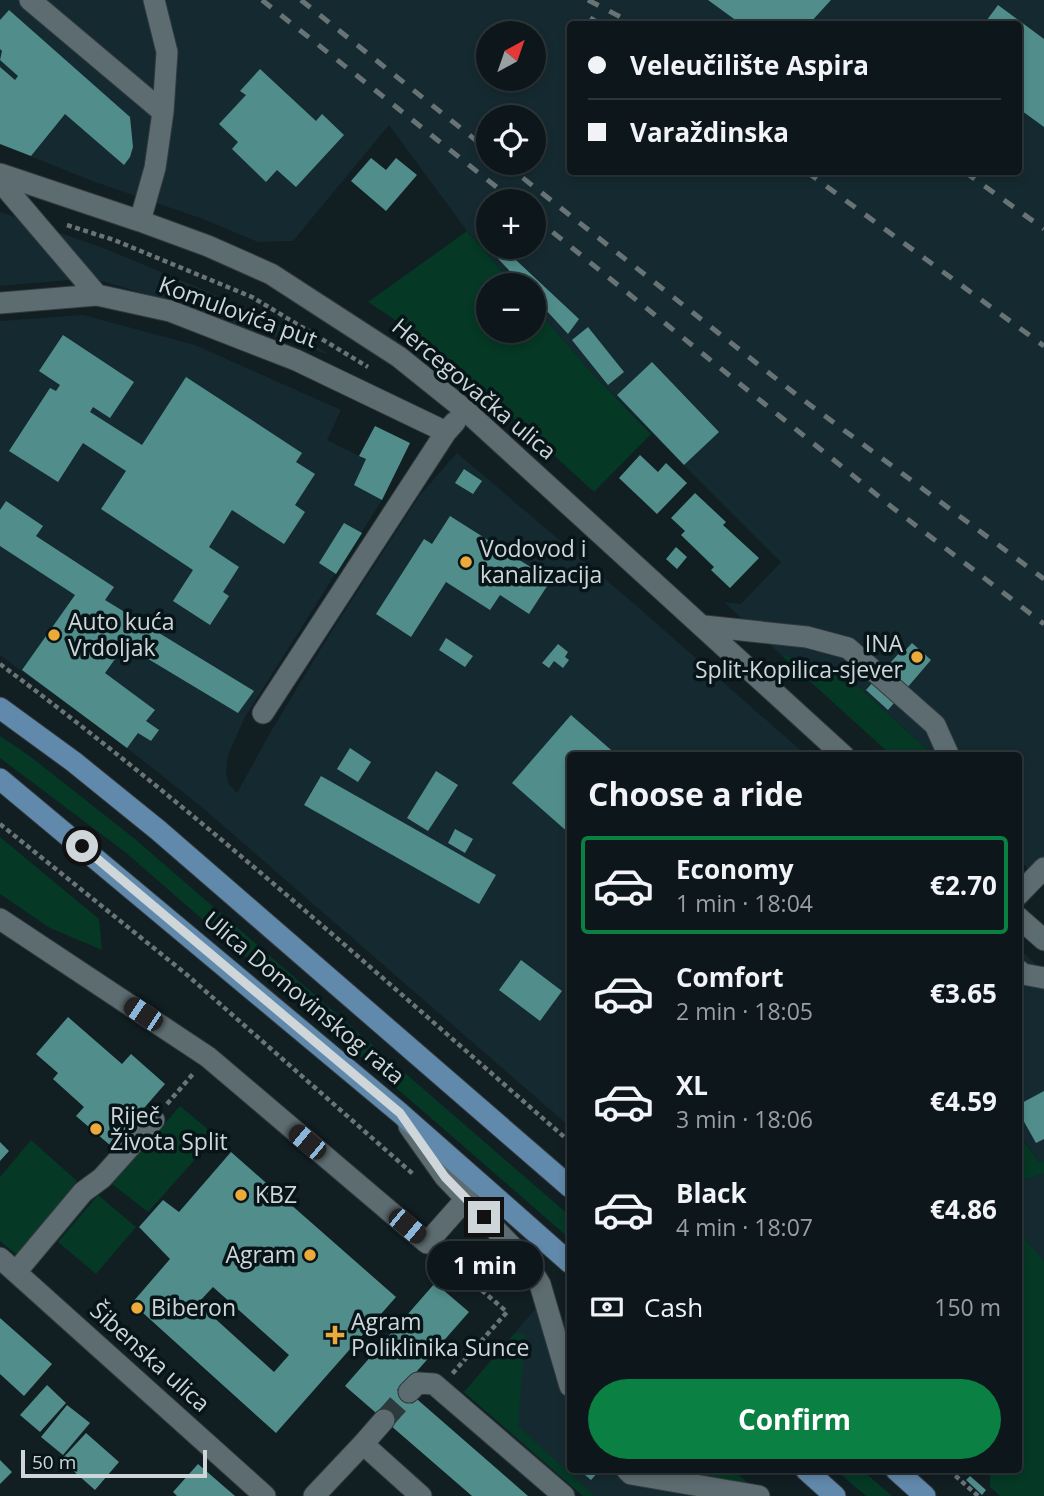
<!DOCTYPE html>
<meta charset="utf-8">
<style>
body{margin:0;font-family:"Open Sans",sans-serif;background:#1b2327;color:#f1f3f6;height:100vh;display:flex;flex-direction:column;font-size:26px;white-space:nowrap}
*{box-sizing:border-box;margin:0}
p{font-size:23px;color:#9a9fa2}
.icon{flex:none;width:38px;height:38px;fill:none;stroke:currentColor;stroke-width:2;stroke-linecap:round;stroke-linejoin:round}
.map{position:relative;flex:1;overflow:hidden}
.panel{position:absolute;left:567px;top:752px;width:455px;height:721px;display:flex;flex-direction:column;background:#0d161a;border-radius:7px;box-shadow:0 4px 10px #0003,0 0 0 2px #2d3539}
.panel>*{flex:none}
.hud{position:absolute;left:567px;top:21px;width:455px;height:154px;border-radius:7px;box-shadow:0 4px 10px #0003,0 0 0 2px #2d3539;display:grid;align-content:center;height:154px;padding:0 21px;background:#0d161a}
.needle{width:46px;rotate:40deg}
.controls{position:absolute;left:476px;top:21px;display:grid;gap:14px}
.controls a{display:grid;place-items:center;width:70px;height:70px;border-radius:50%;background:#0d161a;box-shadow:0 4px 10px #0003,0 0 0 2px #2d3539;font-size:35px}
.scale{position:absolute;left:21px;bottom:18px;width:186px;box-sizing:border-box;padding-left:7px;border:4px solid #ced6d9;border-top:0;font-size:19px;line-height:24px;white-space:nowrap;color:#ced6d9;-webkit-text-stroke:5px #081518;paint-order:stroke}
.end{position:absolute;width:32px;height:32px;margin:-16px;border:9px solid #ced6d9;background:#111;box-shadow:0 0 0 4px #111}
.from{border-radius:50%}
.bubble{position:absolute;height:49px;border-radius:24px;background:#0d161a;box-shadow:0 4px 10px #0003,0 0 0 2px #2d3539;font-size:23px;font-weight:700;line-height:49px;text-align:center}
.car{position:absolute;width:21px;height:42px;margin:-21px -10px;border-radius:9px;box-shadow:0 0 5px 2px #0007;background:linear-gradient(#222 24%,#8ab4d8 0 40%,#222 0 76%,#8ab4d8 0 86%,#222 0)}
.hud b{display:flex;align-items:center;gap:24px;height:66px;font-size:26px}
.hud b+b{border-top:2px solid #2d3539}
.hud i{width:18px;height:18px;background:#f1f3f6}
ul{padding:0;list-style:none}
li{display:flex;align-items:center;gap:21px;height:98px;margin:0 14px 10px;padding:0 7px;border:4px solid transparent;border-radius:7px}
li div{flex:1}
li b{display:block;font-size:26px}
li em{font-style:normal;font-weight:700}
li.on{border-color:#0b8043}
li>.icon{width:63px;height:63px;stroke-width:1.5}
h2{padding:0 21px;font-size:32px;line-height:84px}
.pay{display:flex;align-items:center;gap:18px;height:77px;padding:0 21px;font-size:26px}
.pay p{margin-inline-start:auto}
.button{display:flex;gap:14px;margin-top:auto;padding:14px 21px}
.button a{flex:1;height:80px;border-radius:42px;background:#0b8043;color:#fff;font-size:28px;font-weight:700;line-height:80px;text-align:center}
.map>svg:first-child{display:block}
.built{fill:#152a30;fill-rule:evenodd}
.green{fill:#053825}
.building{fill:#518e8b;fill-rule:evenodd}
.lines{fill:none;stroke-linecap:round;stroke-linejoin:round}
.minor-tunnel{stroke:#2d3a3d;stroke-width:21;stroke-dasharray:21 10;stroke-linecap:butt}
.minor-casing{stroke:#32393c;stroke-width:23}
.major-casing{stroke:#32393c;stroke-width:23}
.path{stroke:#6a7478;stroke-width:4.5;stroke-dasharray:5 3.5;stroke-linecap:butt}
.minor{stroke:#5d6c71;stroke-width:21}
.major{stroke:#6189ab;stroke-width:21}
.rail{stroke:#687376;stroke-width:5;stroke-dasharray:12 12;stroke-linecap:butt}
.route{stroke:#ced6d9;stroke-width:9}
.poi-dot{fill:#ebaa39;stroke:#081518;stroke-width:2.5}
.labels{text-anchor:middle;stroke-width:7;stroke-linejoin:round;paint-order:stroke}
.street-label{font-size:23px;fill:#ced6d9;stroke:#081518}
.poi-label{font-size:23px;fill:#ced6d9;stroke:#081518;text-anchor:start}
</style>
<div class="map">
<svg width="1044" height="1496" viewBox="0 0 1044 1496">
<rect width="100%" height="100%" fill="#111e22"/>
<path class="built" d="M0,0H1044V885L1019,859L1018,756H930L928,750L840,670L780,654L724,602L741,604L781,562L592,373L534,306V285H515L467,231L389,125L293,241L258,242L203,219L95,182L0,144ZM570,24H1018V172H570ZM488,33H534V79H488ZM488,117H534V163H488ZM488,201H534V247H488Z
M0,212L106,249L259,313L330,355L166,300L92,278L0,286Z
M83,315L195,345L341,410L327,440L373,463L382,457L401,462L382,500L245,717L228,755L226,772L229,785L237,793L270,733L326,640L420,495L457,453L631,601L807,756H570V1127L204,809L127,748L0,655V321Z
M1018,947L1044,973V1161L1039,1162L1019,1133Z
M1044,1174V1261L1019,1231L1018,1184L1020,1180Z
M542,1301L570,1326V1470H733L762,1496H583L464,1392Z"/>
<path class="green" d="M467,231L515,285H488V331H534V306L592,373L651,434L594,492L433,345L368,302Z
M780,654L840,670L928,750L930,756H892Z
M0,736L31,757L135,839L570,1216V1239L125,852L0,758Z
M0,837L99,919L102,950L50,928L0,894Z
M180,1106L216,1136L148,1212L112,1184Z
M1018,1133L1039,1162L1044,1161V1174L1020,1180L1019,1184Z
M31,1140L77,1181L17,1255L0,1241V1177Z
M98,1195L136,1227L96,1274L58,1242Z
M1019,1231L1044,1261V1496H1000L990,1487V1470H1018Z
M515,1333L525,1334L518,1426L595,1496H583L464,1392Z
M693,1470H733L753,1488L704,1480Z
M836,1470H862L892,1496H866Z"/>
<path class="building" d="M708,0H831L809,24H741Z
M998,5L1044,39V127L1018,108V24H984Z
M9,10L130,117L133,147L130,157L124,165L65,114L31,156L0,144V67L15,80L18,76L0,60L2,51L0,49V20Z
M260,69L316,121L322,114L344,135L296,187L277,170L266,182L232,149L238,142L219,124L246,95L240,91Z
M371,158L386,170L396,158L417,175L386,211L351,181Z
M488,242V247H502L579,319L568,334L534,297V285H523L485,245Z
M588,327L624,372L608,385L572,340Z
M63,335L134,382L110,418L93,407L90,412L142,445L186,377L302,453L296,462L315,474L295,505L305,512L284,544L232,510L209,547L239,567L223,592L229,596L210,625L173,601L193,570L101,509L126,471L83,443L58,482L9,451L50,388L56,391L60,385L39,371Z
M652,362L719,432L684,465L617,395Z
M375,426L410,443L382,500L354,485L366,459L359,456Z
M640,455L658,472L666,463L687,483L657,514L619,478Z
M464,469L482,481L473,494L455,483Z
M695,493L726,522L723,525L759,558L730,588L711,570L714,567L681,535L685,531L671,518Z
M6,501L43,526L36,536L114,587L105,600L254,691L238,713L125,645L105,673L155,710L146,721L159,730L151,741L138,733L127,748L22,670L75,595L0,546V510Z
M450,516L551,580L529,614L500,595L490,610L446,582L411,637L376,614L424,539L432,544Z
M344,523L362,533L336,574L319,563Z
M676,547L687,557L677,569L666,559Z
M446,638L473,656L465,667L439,650Z
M912,643L931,660L888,710L866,690L900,652L902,654Z
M558,644L568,652L565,657L569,660L563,668L554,661L549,668L542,663Z
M571,715L618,756H570V834L512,783Z
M350,748L371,762L358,782L337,769Z
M436,771L458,785L428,831L407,818Z
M321,776L496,875L479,904L304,805Z
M455,829L473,839L465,853L448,843Z
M521,960L562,991L540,1021L499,990Z
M68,1017L122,1064L131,1054L165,1084L111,1146L76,1116L84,1107L53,1079L58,1073L36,1054Z
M1044,1091V1139L1036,1143L1018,1111V1105Z
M0,1142L9,1151L0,1161Z
M231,1152L396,1297L276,1433L132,1303L170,1259L139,1227L163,1200L179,1212ZM213,1287L289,1355L274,1372L198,1303Z
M435,1283L469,1312L403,1387L528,1496H472L345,1386Z
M0,1318L52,1364L24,1396L0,1374Z
M47,1385L66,1403L40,1432L20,1415Z
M67,1405L90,1423L63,1455L41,1437Z
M86,1433L119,1462L95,1490L61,1460Z
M0,1460L12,1472L0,1484Z
M198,1464L235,1496H177L173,1492Z
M579,1470H600L591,1480Z
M970,1476L986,1490L982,1495L966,1480Z"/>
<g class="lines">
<path class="minor-tunnel" d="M384,1420L409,1392"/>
<g class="minor-casing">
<path id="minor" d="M30,0L163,112
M0,174L140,221L208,246L271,274L399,357L465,410L844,756
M0,181L97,295
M140,221L155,168L163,112L167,52L154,0
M0,303L97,295L170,311L296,360L446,432
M704,626L807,637L848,648L935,725L949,756
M263,713L446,432L455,422
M1018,895L1044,868
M1018,917L1044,940
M0,919L208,1057L427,1243L465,1200
M1018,970L1023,974L1044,978
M409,1126L445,1177L525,1260L540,1284L570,1386
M0,1258L265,1496
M16,1272L83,1192L102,1178L154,1120
M409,1392L418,1383L434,1384L564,1496
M363,1444L384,1420
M627,1470L631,1474L759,1496
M314,1496L363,1444L421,1496"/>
</g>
<g class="major-casing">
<path id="major" d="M0,708L74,762L158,830L570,1187
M0,779L400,1113L570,1263
M806,1470L835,1496
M896,1470L925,1496"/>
</g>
<path class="path" d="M67,225L114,240L252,297L368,367
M0,664C199,812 383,979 570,1142
M0,824L186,974L413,1174
M167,1104L193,1074
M443,1257L507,1312L452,1374
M949,1470L978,1496"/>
<use href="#minor" class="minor"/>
<use href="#major" class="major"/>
<path class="rail" d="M262,0L514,201
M301,0L488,150
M588,0L634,24
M590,18L600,24
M504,163L798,396L1044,579
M807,172L1044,346
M965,172L1044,229
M534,217L893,508L1044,624"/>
</g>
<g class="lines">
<path class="route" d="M82,846L400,1113L445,1177L484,1217"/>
</g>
<g class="poi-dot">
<circle cx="466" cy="562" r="7"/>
<circle cx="54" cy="635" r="7"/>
<circle cx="917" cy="657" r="7"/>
<circle cx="96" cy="1129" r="7"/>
<circle cx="241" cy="1195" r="7"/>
<circle cx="310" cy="1255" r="7"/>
<circle cx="137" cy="1308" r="7"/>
<path d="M331.5 1324.5h7v7h7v7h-7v7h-7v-7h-7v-7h7z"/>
</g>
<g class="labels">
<g class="street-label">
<text transform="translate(238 312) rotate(20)" y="8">Komulovića put</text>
<text transform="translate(474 389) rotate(40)" y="8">Hercegovačka ulica</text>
<text transform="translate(304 998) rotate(40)" y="8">Ulica Domovinskog rata</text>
<text transform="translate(150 1357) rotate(42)" y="8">Šibenska ulica</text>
</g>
<g class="poi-label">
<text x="480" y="557">Vodovod i<tspan x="480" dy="26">kanalizacija</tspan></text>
<text x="68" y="630">Auto kuća<tspan x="68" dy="26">Vrdoljak</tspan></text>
<text x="903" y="652" text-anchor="end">INA<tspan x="903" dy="26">Split-Kopilica-sjever</tspan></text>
<text x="110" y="1124">Riječ<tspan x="110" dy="26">Života Split</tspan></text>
<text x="255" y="1203">KBZ</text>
<text x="296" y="1263" text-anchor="end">Agram</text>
<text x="151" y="1316">Biberon</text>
<text x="351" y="1330">Agram<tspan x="351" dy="26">Poliklinika Sunce</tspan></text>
</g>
</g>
</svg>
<div class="controls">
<a><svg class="needle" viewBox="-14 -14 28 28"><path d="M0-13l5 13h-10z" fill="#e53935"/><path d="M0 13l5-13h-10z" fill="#9a9fa2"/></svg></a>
<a><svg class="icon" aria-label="locate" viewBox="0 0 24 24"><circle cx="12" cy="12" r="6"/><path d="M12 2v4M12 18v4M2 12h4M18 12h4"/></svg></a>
<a>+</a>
<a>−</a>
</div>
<div class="scale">50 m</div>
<i class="end from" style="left:82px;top:846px"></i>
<i class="end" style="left:484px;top:1217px"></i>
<div class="bubble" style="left:427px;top:1241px;width:116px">1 min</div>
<i class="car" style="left:143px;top:1014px;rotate:304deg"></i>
<i class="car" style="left:307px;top:1142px;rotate:310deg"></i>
<i class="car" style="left:407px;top:1226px;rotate:130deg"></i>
<div class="hud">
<b><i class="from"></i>Veleučilište Aspira</b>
<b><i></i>Varaždinska</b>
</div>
<section class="panel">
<h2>Choose a ride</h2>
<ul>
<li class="on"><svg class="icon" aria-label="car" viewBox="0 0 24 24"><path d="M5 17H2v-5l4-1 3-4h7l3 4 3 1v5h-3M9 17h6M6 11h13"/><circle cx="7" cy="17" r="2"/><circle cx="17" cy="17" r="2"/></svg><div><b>Economy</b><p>1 min · 18:04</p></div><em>€2.70</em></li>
<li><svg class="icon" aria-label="car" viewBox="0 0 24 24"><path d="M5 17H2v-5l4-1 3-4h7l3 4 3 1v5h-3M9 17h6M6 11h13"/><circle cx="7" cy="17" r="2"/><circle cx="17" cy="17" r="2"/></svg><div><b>Comfort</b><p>2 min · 18:05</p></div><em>€3.65</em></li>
<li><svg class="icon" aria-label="car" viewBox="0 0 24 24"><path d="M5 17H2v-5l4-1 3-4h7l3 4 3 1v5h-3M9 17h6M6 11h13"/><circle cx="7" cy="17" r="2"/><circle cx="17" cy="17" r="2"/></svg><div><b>XL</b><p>3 min · 18:06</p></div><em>€4.59</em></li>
<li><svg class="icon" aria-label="car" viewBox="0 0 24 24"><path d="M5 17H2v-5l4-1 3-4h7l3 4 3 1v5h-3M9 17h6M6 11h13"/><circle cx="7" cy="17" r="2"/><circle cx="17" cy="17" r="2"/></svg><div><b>Black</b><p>4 min · 18:07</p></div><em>€4.86</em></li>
</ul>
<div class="pay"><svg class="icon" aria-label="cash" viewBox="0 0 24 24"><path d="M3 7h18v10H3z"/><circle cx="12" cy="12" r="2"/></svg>Cash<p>150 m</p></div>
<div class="button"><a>Confirm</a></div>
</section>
</div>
